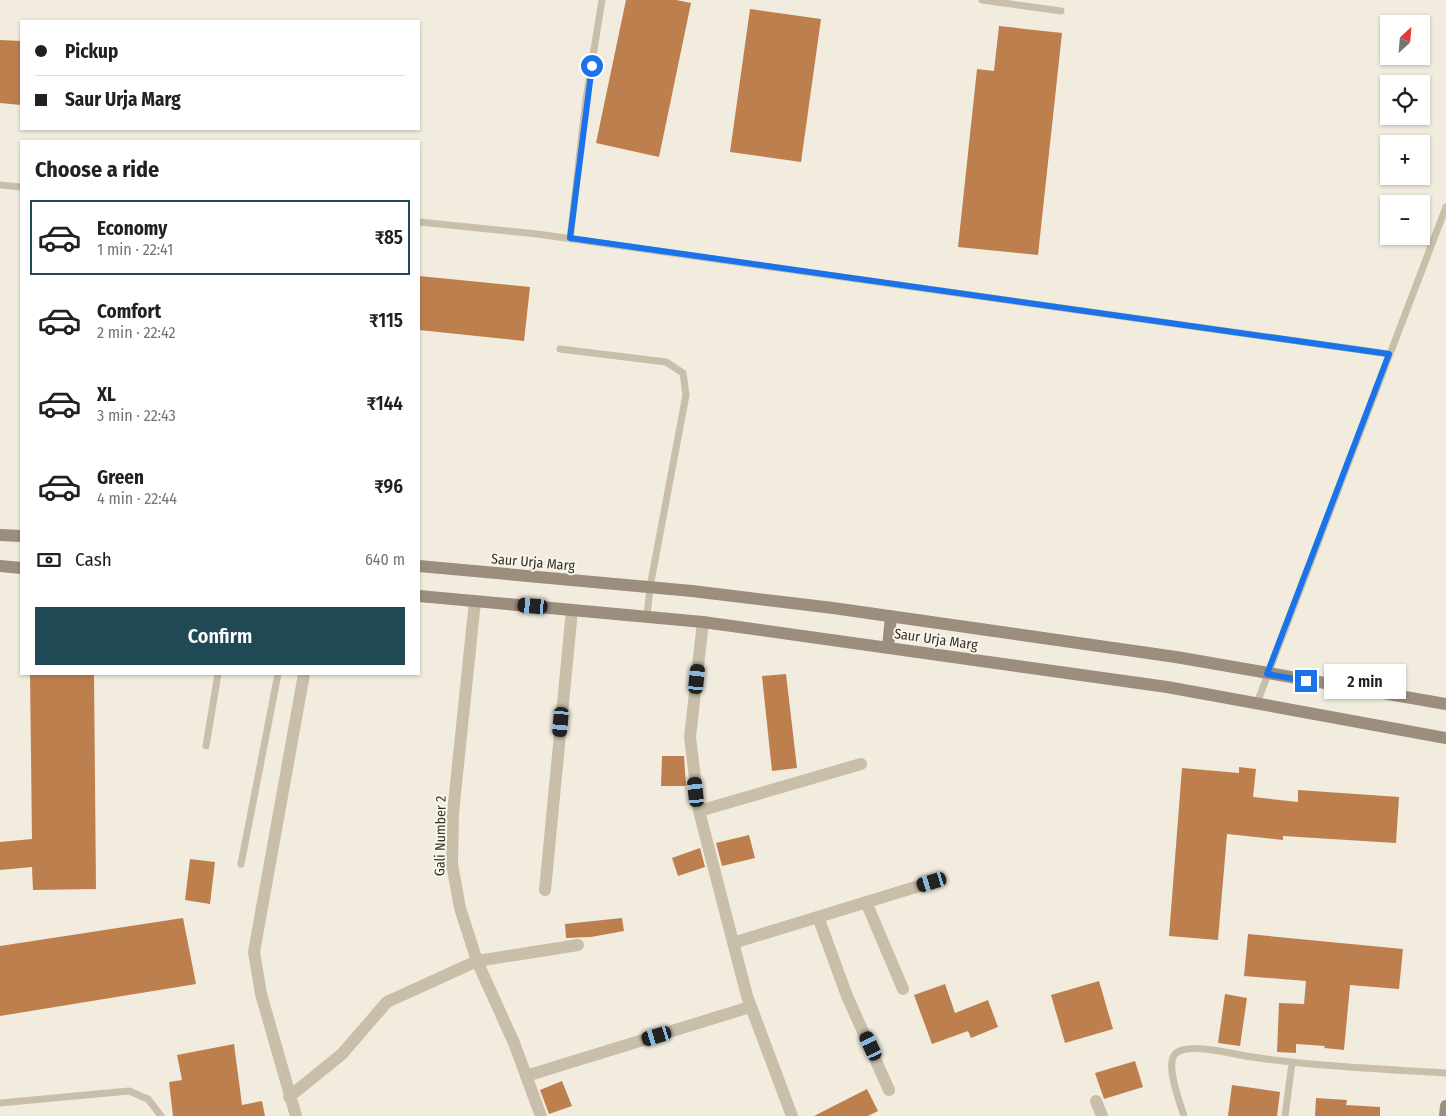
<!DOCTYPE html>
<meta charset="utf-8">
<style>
body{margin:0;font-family:"Fira Sans Condensed",sans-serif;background:#f2f2f2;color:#202124;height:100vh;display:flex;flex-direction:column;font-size:19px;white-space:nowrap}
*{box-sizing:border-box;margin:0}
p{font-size:16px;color:#757577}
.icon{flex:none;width:28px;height:28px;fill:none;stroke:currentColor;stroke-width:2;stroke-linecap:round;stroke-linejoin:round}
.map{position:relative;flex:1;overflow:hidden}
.details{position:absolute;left:20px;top:140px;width:400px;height:535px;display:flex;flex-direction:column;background:#fff;border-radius:0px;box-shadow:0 1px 4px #0004}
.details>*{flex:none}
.top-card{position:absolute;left:20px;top:20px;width:400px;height:110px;border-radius:0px;box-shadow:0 1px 4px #0004;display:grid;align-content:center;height:110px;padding:0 15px;background:#fff}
.needle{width:32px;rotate:26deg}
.fabs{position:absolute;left:1380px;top:15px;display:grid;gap:10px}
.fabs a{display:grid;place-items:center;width:50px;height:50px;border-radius:0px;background:#fff;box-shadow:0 1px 4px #0004;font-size:25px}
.end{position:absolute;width:22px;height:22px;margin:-11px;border:6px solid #1a73e8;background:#fff;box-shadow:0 0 0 2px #fff}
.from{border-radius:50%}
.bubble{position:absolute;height:35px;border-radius:0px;background:#fff;box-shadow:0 1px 4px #0004;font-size:16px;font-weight:600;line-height:35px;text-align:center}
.car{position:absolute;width:15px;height:30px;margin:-15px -8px;border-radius:6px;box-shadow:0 0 4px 1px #0007;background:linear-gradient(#222 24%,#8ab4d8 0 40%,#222 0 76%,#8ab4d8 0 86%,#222 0)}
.top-card b{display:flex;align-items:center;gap:18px;height:48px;font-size:19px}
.top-card b+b{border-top:1px solid #e0e0e0}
.top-card i{width:12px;height:12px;background:#202124}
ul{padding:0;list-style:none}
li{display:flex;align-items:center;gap:15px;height:75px;margin:0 10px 8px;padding:0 5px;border:2px solid transparent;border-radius:0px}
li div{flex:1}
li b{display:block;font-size:19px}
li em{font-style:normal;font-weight:600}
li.current{border-color:#214855}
li>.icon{width:45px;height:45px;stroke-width:1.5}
h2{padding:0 15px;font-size:22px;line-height:60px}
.pay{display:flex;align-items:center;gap:12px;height:55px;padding:0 15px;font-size:19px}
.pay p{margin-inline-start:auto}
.primary-button{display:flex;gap:10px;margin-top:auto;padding:10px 15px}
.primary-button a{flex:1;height:58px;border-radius:0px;background:#214855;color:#fff;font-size:20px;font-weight:600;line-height:58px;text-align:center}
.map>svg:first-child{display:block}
.building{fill:#be7f4f}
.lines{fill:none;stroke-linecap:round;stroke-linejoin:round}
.lane{stroke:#c8beaa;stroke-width:7}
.street{stroke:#c8beaa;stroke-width:12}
.secondary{stroke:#9c8e7c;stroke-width:12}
.route{stroke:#1a73e8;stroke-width:6}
.labels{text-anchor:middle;stroke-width:4;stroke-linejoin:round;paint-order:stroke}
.street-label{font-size:14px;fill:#363029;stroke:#f9f5ea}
</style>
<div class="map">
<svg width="1446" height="1116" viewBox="0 0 1446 1116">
<rect width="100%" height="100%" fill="#f1ecde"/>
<path class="building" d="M626,0H676L691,3L659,157L596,143Z
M750,9L821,19L801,162L730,152Z
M999,26L1062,33L1038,255L958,247L977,69L994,71Z
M0,40L21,41V105L0,103Z
M419,276L530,287L524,341L419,330Z
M30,674H94L96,889L33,890L32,867L0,870V842L32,839Z
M786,674L797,768L772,771L762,676Z
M662,756H684L686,786H661Z
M1239,767L1256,769L1253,797L1298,802V790L1399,797L1396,843L1283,836V840L1227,834L1218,940L1169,936L1182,768L1239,773Z
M749,835L755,858L722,866L716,843Z
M700,848L705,867L678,876L672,858Z
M190,859L215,862L210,904L185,900Z
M183,918L196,984L0,1016V946Z
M622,918L624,931L591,937L566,938L565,924Z
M1248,934L1403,949L1399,989L1350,985L1344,1050L1324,1048L1325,1046L1296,1044V1053L1277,1052L1279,1003L1304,1004L1306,981L1244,976Z
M1099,981L1113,1029L1065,1043L1051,995Z
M945,984L955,1013L988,1000L998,1027L971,1038L968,1031L932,1044L914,995Z
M1225,994L1247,998L1240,1046L1218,1043Z
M234,1044L242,1105L262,1101L265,1116H173L169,1082L182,1080L177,1055Z
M1135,1061L1143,1087L1104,1099L1095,1073Z
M562,1081L572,1106L549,1114L540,1090Z
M1232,1085L1280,1092L1277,1116H1228Z
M867,1089L878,1111L868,1116H814Z
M1316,1098L1347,1100L1346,1105L1380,1107V1116H1315Z"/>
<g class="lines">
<path class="lane" d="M982,0L1061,11
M0,185L21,187
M419,222L537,234L1389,354
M570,239L586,99L602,0
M560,349L666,362L683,373L686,395L650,587L647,616
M1257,703L1446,207
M206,746L218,674
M241,864L278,674
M0,1103L129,1091L148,1099L161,1116
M1184,1116C1180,1103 1165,1065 1175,1054C1187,1042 1230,1053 1245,1056C1312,1066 1379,1069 1446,1073
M1285,1116L1292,1063"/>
<path class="street" d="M475,601L453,813L452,864L460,908L477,961L514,1043L541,1116
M703,622L690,737L699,811L747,996L792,1116
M699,811L861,764
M545,890L572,610
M866,902L903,989
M818,917L847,996L889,1090
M733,943L932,882
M526,1076L750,1007
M289,1097L342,1054L387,1002L477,961L578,945
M1096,1101L1102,1116
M296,1116L261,994L254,952L304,674"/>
<path class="secondary" d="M0,535L21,536
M0,566L21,568
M419,566L692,591L833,608L1176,657L1446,704
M419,596L703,622L1167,687L1446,738
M888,648L891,616
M1445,1116L1446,1106"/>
</g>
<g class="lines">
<path class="route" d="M592,66L570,238L1389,354L1267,674L1306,681"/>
</g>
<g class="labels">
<g class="street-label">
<text transform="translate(533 562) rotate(5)" y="5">Saur Urja Marg</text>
<text transform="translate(936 639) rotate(8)" y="5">Saur Urja Marg</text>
<text transform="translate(440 836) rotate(-89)" y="5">Gali Number 2</text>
</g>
</g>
</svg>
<div class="fabs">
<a><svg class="needle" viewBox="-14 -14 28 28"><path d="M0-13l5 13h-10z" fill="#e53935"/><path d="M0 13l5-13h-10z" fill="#757577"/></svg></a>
<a><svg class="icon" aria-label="locate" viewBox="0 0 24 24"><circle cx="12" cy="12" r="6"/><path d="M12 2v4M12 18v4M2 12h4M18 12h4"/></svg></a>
<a>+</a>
<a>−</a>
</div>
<i class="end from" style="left:592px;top:66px"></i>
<i class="end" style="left:1306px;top:681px"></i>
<div class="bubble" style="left:1324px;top:664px;width:82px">2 min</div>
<i class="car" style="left:533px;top:606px;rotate:275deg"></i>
<i class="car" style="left:697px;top:679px;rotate:6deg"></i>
<i class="car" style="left:561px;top:722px;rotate:185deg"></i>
<i class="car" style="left:696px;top:792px;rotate:354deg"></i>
<i class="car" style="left:932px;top:882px;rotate:253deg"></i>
<i class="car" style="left:657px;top:1036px;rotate:253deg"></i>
<i class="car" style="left:871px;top:1046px;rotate:335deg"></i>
<div class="top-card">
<b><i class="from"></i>Pickup</b>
<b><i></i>Saur Urja Marg</b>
</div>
<section class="details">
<h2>Choose a ride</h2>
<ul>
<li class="current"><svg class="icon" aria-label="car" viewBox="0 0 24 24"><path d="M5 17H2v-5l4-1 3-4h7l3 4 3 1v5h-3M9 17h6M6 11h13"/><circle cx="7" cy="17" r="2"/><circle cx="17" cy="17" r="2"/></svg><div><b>Economy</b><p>1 min · 22:41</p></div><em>₹85</em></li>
<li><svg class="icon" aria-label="car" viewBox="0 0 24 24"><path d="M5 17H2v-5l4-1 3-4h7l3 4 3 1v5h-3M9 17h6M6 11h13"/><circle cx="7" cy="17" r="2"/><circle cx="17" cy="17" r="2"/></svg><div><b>Comfort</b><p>2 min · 22:42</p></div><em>₹115</em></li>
<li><svg class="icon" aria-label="car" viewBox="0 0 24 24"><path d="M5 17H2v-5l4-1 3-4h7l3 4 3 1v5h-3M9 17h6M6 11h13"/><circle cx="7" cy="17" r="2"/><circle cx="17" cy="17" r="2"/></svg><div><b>XL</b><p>3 min · 22:43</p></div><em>₹144</em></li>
<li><svg class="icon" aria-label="car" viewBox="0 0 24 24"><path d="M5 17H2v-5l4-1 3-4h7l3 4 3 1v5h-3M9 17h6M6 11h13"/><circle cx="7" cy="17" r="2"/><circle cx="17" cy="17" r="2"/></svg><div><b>Green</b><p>4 min · 22:44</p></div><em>₹96</em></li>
</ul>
<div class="pay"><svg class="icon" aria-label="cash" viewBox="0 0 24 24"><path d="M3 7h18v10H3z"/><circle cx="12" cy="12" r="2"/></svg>Cash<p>640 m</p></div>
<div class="primary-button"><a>Confirm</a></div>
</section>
</div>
